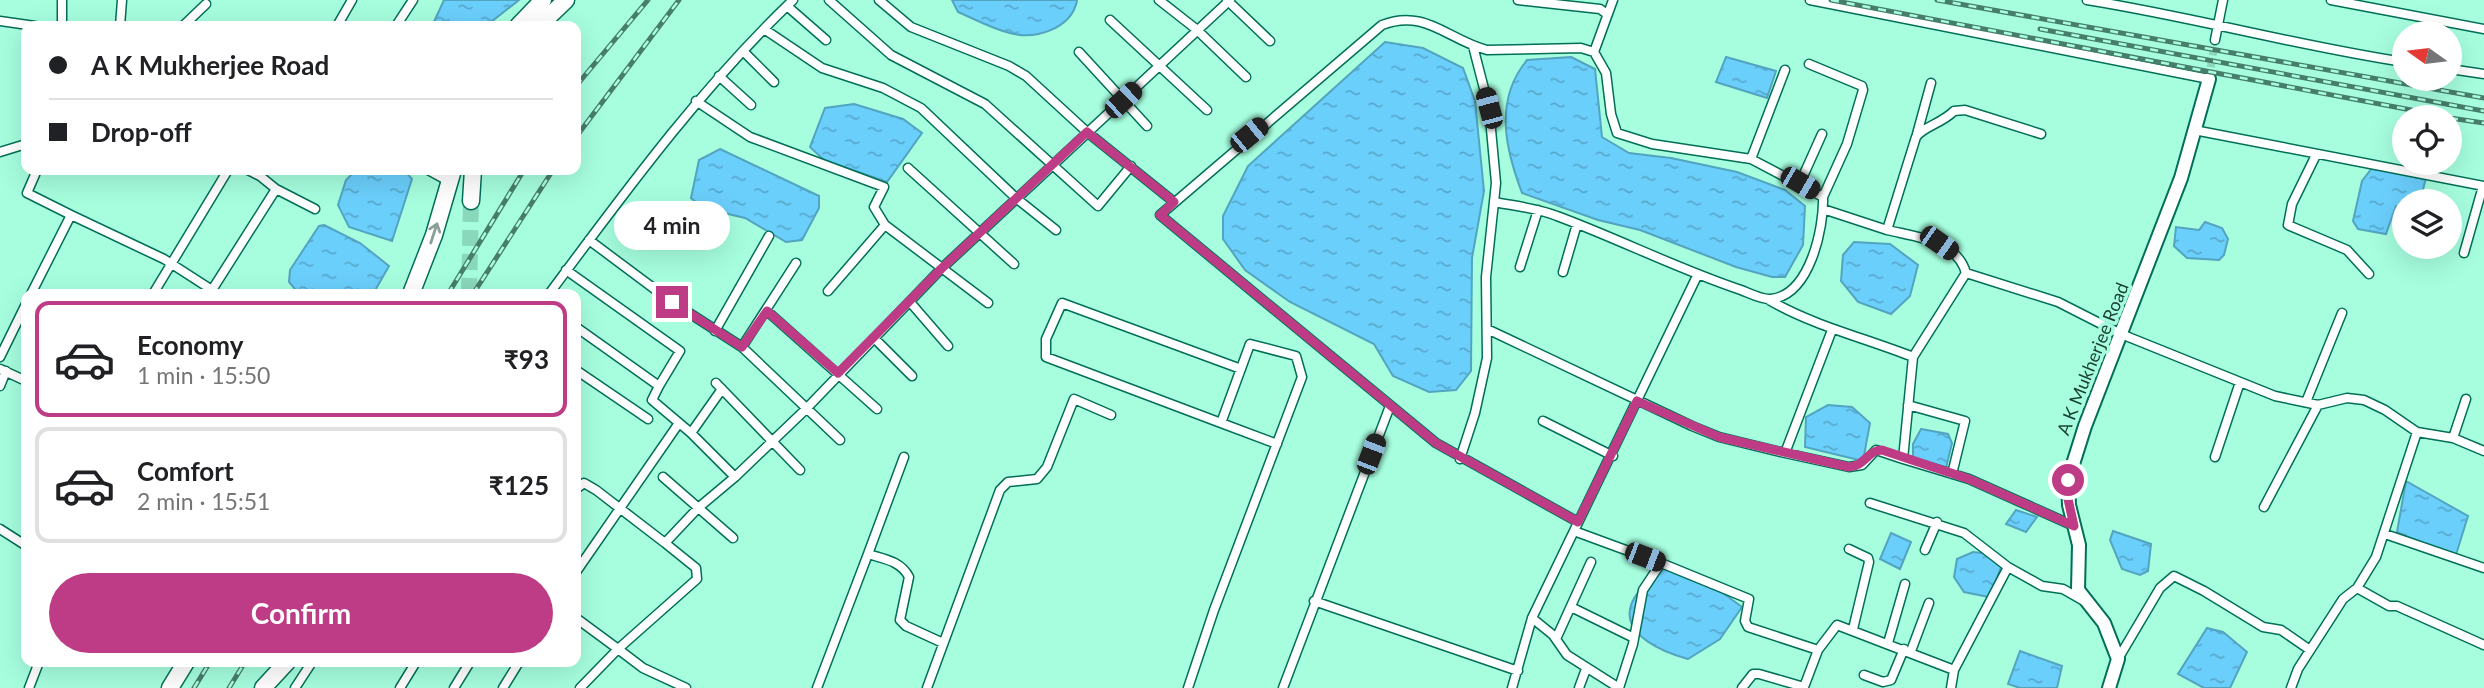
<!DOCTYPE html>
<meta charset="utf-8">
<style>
body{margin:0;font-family:Lato,sans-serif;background:#f6f6f6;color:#202124;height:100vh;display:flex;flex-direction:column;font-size:26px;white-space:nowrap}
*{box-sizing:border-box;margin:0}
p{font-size:23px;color:#757577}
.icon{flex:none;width:38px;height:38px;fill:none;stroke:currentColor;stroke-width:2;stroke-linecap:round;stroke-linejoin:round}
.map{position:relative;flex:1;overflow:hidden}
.drawer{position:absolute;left:21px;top:289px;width:560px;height:378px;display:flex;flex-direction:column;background:#fff;border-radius:14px;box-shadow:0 7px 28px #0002}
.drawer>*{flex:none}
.banner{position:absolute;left:21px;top:21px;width:560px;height:154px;border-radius:14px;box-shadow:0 7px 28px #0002;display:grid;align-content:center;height:154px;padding:0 28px;background:#fff}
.needle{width:46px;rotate:284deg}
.tools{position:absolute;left:2392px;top:21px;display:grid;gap:14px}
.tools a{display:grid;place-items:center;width:70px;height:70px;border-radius:50%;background:#fff;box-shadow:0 7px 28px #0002;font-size:35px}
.end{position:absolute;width:32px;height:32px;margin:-16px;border:9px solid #be3c85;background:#fff;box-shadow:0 0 0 4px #fff}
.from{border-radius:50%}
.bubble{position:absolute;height:49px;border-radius:24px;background:#fff;box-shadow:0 7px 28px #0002;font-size:23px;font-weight:700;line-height:49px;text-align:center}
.car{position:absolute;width:21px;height:42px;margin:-21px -10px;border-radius:9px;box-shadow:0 0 5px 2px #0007;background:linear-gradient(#222 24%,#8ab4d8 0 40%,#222 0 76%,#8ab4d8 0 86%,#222 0)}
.banner b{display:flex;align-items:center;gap:24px;height:66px;font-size:26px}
.banner b+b{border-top:2px solid #e0e0e0}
.banner i{width:18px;height:18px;background:#202124}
ul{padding:12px 0 0;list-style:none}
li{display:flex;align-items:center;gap:21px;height:116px;margin:0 14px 10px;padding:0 14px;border:4px solid #e0e0e0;border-radius:14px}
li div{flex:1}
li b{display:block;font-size:26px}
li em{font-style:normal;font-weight:700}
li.active{border-color:#be3c85}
li>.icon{width:63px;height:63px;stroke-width:1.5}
.action{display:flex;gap:14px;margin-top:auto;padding:14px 28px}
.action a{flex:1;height:80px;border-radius:42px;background:#be3c85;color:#fff;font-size:28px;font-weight:700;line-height:80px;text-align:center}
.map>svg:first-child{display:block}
.water{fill:url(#water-ripples);stroke:#52a4bf;stroke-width:2}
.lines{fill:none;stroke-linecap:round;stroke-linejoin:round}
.street-tunnel{stroke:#8ad8bc;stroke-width:8;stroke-dasharray:8 4;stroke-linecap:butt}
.highway-tunnel{stroke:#8ad8bc;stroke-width:16;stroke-dasharray:16 8;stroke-linecap:butt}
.street-casing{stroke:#026f56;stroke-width:11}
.secondary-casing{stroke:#026f56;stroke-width:16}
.highway-casing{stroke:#026f56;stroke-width:19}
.street{stroke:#fff;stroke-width:8}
.secondary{stroke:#fff;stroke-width:12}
.highway{stroke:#fff;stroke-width:16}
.rail-casing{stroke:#477d6b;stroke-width:5}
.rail{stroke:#a6fedf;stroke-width:2.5;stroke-dasharray:8;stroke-linecap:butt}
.oneway{stroke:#8c9e98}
.route{stroke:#be3c85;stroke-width:9}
.labels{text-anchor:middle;stroke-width:7;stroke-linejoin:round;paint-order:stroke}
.street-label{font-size:18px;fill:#193e32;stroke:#a6fedf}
</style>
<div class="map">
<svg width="2484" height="688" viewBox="0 0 2484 688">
<defs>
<pattern id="water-ripples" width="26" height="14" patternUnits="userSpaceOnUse" patternTransform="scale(1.75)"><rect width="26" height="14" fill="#6bcffc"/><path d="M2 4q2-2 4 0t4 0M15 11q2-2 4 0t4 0" fill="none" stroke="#57a9cd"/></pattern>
</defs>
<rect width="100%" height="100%" fill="#a6fedf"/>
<path class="water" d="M444,0H519L486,26H432Z
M952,0H1076L1077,1C1071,29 1035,40 1010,33C992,29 975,19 958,12Z
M1385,42L1423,48L1463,68L1475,101L1484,191L1472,258L1471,371L1456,390L1429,392L1393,376L1374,344L1290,302L1245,270L1223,239V216L1248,166Z
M1571,57L1595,69L1602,137L1629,153L1671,158L1737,172L1785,190L1805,206L1803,245L1785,277H1772L1736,267L1640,230L1598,220L1522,193C1505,148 1494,100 1527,60Z
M1726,57L1776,71L1767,98L1716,82Z
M854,104L903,119L922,133L887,182L824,160L810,147L825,108Z
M720,149L819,196V208L802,240L786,242L745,218L703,208L691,198L699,160Z
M2372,168L2426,178L2420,201H2404V208L2396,206L2386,234L2358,229L2353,221L2362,181Z
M356,170H404L412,179L392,241L349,227L338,205L346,180Z
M2205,222L2222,228L2228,239L2224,255L2219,260L2187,258L2174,246L2176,227L2199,230Z
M324,225L360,243L389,266L373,294H299L289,282L290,270L319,226Z
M1854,242L1890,244L1918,265L1910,296L1891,314L1858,302L1841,281L1843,255Z
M1828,405L1852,407L1870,423L1863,461L1805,447L1806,417Z
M1921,429L1948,434L1952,443L1946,468L1913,462V444Z
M2406,481L2468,516L2455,558L2397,532Z
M2016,510L2037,517L2026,532L2006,524Z
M2113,531L2151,544L2148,571L2140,575L2122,569L2110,540Z
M1891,533L1911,542L1900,569L1880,559Z
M1973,552L1990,554L2002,565L1989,597L1964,592L1954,577L1957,559Z
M1666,562L1701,577L1742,607L1720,639L1688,659C1666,653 1621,636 1631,605C1636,590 1656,574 1666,562Z
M2207,628L2223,632L2247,652L2230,688H2204L2178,674Z
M2020,651L2062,666L2057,688H2020L2008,684Z"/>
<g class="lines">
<path class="street-tunnel" d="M2209,79L2215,40"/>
<path class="highway-tunnel" d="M469,294L471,201"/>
<g class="street-casing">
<path id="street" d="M829,0L891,55L985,104L1098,206L1131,166
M879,0L911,27L1009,66L1026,76L1087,132L1174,202
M1159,0L1196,29L1246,77
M1227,0L1270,41
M1518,0L1600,9L1607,14
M1810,0L2209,79
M2087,0C2194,17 2298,46 2404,62
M2331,0L2484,29
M787,6L826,40
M1110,20L1207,110
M0,21L35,26
M62,26V0
M120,26L122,0
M183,26L206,4
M337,26L352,0
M396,26L413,0
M764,29L822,68L883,88L921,108L1016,198L1056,230
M2215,40L2223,0
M743,51L774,82
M1079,52L1147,126
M1594,52L1613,0
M1809,64L1862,86L1863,90L1847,144L1823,197
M2450,69L2484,74
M719,76L751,105
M696,101L750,137L884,187L874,207L885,225L988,303
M2194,130L2484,186
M1917,134L1931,83
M0,152L26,144
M2316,155L2292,204L2288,225L2347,250L2369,274
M1751,159L1785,70
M908,168L1014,264
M37,170L27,193L71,215
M248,170L260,176
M264,170L260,176L276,189
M428,170L450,182
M1800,183L1822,134
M1494,202C1515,206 1537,208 1557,216C1619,239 1678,269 1741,290C1749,293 1762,300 1771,299C1810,295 1824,228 1823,197L1751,159L1652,144L1617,133L1611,114L1606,73L1594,52L1581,48L1487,50C1448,40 1425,8 1382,25L1160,215L1436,443L1578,522
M1823,209L1887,230L1916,137C1924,126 1941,124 1954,111L1965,110L2041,134
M1887,230C1916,237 1957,240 1966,273
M589,240L672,302L742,347L796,263
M2464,253L2483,186
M1520,267L1538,210
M566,270L680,351L659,386L576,327
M1563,272L1577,224
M828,291L885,225
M31,294L71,215L164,259L212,290L276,189L315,209
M153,294L228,170
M549,294C625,192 700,89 793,0
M1769,300C1814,326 1865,338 1913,357L1966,273L2058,302L2121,334L2275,396L2318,405L2347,398L2364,400L2385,410L2417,432L2453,438L2484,451
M910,302L948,346
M767,311L877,409
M1487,329L1692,426L1719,437L1785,453
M1832,330L1785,453L1849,467L1862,465L1876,450L1903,459
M715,331L769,236
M874,338L912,376
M742,347L840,440
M0,357L26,304
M1913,357L1903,459L1969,479L2074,526
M0,369L26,381
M576,370L648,419
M716,383L800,470
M0,386L6,371
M659,386L652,400L691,433L735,477
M2306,402L2342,313
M1908,405L1965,421L1952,474
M1543,421L1613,456
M1221,423L1277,444
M691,433L722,389
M2453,438L2466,399
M2215,457L2240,382
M1460,459L1475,413L1487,358L1486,277L1496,183L1489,108L1473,46
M663,477L733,538
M576,489L584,483L596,490L665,543
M1870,503L1964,533L2008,567L2042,586L2063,589L2084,601
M2264,507L2318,405
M0,529L25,545L26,542
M1574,531L1661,563
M2385,534L2484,568
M1849,549L1868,558L1869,562L1853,629
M1925,550L1937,522
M868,554L904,457
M576,572L679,423
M2357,588L2389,606H2397L2484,645
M1314,601L1518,671
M1571,607L1634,638
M576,618L618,649L580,688
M1532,618L1553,635L1567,655L1619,688L1633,644L1643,590L1661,563L1749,599L1745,621L1748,627L1818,650
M1556,639L1591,562
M1888,643L1905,584
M1911,651L1929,603
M2118,659L2160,588L2174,576L2204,591L2263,627L2281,630L2310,650
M1954,670L2008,567
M1864,675L1883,682L1891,680L1904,649
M29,688L39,662
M295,688L312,662
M400,688L416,662
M454,688L470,662
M503,688L519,662
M686,688L643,668L618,649L697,579L696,568L665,543L698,508L735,477L805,410L941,269L1230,0
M817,688L868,554C884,559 901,561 909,577L900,620L906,626L943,643
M927,688L1000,490L1008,482L1037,479L1047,467L1074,399L1111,415
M1188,688L1214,610L1302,377L1296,356L1250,344L1221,423L1046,357V339L1062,303L1241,369
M1283,688L1390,406
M1512,688L1532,618L1697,276
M1579,688L1586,669
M1742,688L1753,674H1759L1804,687L1818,650L1837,625L1954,670L1951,688
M2291,688L2298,669L2343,599L2357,588L2376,557L2417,432"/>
</g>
<g class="secondary-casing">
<path id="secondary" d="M2109,688L2118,659L2104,623L2078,590L2079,545L2069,505L2068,480L2085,426L2181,178L2209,79"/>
</g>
<g class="highway-casing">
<path id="highway" d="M518,26L543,0
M539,26L566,0
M471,201L473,170
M411,294L434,235L453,170
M170,688L186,662
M263,688L287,662"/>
</g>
<use href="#street" class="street"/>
<use href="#secondary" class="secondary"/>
<use href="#highway" class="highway"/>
<g class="rail-casing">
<path id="rail" d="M1831,0L2448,117
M1937,0L2484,98
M2040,29L2484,111
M576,86L648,0
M2450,118L2484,123
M576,137L679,0
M448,294L524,170
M473,294L553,170
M194,688L210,662
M229,688L245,662"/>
</g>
<use href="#rail" class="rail"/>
</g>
<defs><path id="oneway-shaft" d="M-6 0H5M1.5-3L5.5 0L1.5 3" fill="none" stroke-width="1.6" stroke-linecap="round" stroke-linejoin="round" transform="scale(1.75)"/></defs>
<use class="oneway" href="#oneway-shaft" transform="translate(434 233) rotate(-72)"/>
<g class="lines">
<path class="route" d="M672,302L742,347L767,311L838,373L941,269L1087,132L1174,202L1160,215L1436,443L1578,522L1637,401L1719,437L1849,467C1865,466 1868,450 1882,450L1969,479L2074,526L2068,499V480"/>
</g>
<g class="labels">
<g class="street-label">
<text transform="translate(2093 359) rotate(-68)" y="6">A K Mukherjee Road</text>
</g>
</g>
</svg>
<div class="tools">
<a><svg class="needle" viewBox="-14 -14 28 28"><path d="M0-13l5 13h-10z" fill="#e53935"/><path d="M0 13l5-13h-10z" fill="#757577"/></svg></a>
<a><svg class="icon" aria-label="locate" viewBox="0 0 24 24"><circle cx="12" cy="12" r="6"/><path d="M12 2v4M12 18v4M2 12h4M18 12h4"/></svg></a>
<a><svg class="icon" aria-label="layers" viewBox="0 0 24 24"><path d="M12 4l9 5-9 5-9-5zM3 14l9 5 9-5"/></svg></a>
</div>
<i class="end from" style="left:2068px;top:480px"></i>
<i class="end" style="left:672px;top:302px"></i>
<div class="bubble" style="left:614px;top:201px;width:116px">4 min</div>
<i class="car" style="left:1123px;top:100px;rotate:47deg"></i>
<i class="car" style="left:1489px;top:108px;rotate:345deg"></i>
<i class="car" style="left:1249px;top:135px;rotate:51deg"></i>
<i class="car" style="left:1800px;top:183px;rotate:120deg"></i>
<i class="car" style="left:1939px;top:243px;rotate:125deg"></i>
<i class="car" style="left:1371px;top:454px;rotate:21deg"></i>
<i class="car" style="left:1645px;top:557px;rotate:111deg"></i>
<div class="banner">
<b><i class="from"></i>A K Mukherjee Road</b>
<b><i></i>Drop-off</b>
</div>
<section class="drawer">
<ul>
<li class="active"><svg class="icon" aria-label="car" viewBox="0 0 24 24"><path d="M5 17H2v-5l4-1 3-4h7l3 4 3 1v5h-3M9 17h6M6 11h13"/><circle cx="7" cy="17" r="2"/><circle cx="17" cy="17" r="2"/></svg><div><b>Economy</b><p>1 min · 15:50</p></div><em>₹93</em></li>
<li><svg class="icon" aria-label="car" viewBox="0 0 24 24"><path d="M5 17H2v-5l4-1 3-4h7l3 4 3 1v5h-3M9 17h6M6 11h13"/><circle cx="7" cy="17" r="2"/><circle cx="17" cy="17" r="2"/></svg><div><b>Comfort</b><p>2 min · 15:51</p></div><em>₹125</em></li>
</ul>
<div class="action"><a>Confirm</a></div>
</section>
</div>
